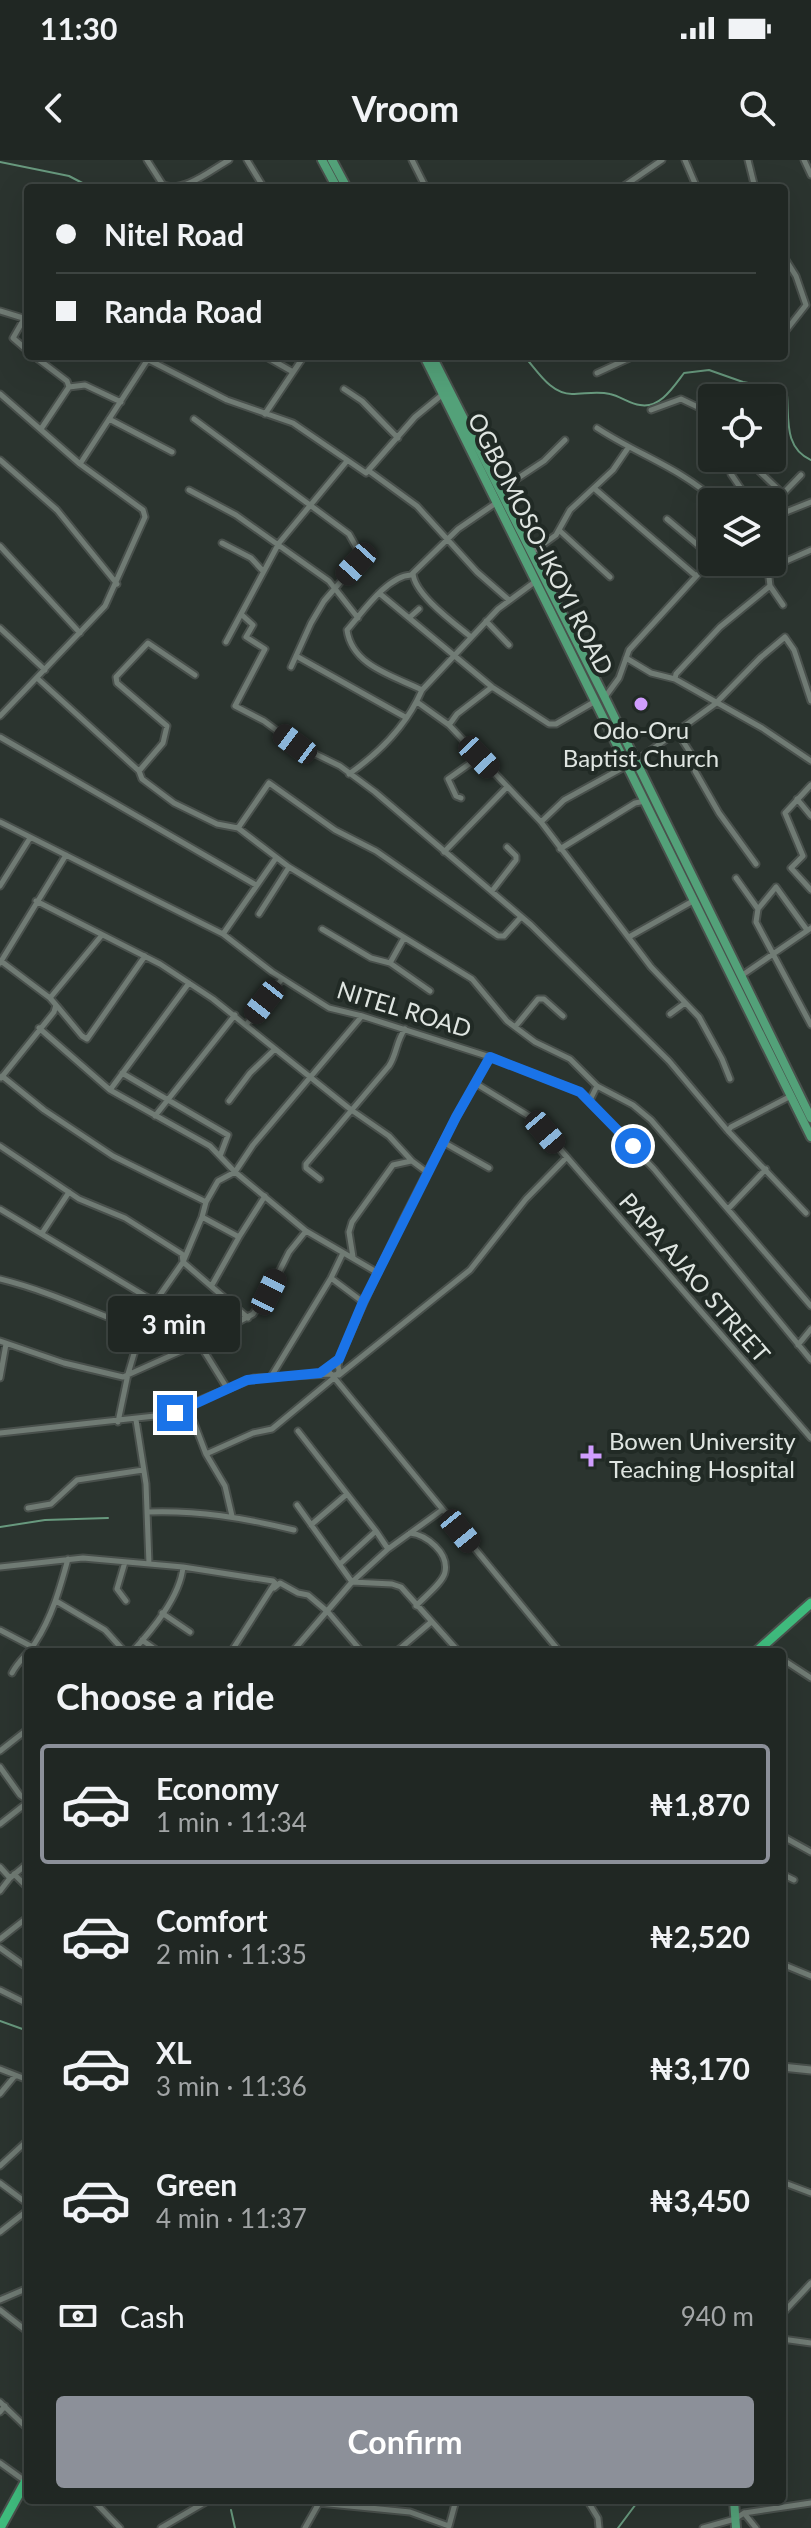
<!DOCTYPE html>
<meta charset="utf-8">
<style>
body{margin:0;font-family:Lato,sans-serif;background:#2d3330;color:#f1f3f6;height:100vh;display:flex;flex-direction:column;font-size:30px;white-space:nowrap}
*{box-sizing:border-box;margin:0}
p{font-size:26px;color:#a2a5a6}
.icon{flex:none;width:44px;height:44px;fill:none;stroke:currentColor;stroke-width:2;stroke-linecap:round;stroke-linejoin:round}
.map{position:relative;flex:1;overflow:hidden}
.sheet{position:absolute;left:24px;top:1488px;width:762px;height:856px;display:flex;flex-direction:column;background:#202723;border-radius:8px;box-shadow:0 8px 32px #0002,0 0 0 2px #3d4441}
.sheet>*{flex:none}
.guide{position:absolute;left:24px;top:24px;width:764px;height:176px;border-radius:8px;box-shadow:0 8px 32px #0002,0 0 0 2px #3d4441;display:grid;align-content:center;height:176px;padding:0 32px;background:#202723}
.controls{position:absolute;left:698px;top:224px;display:grid;gap:16px}
.controls a{display:grid;place-items:center;width:88px;height:88px;border-radius:8px;background:#202723;box-shadow:0 8px 32px #0002,0 0 0 2px #3d4441;font-size:40px}
.end{position:absolute;width:36px;height:36px;margin:-18px;border:10px solid #1a73e8;background:#fff;box-shadow:0 0 0 4px #fff}
.from{border-radius:50%}
.bubble{position:absolute;height:56px;border-radius:8px;background:#202723;box-shadow:0 8px 32px #0002,0 0 0 2px #3d4441;font-size:26px;font-weight:700;line-height:56px;text-align:center}
.car{position:absolute;width:24px;height:48px;margin:-24px -12px;border-radius:10px;box-shadow:0 0 6px 2px #0007;background:linear-gradient(#222 24%,#8ab4d8 0 40%,#222 0 76%,#8ab4d8 0 86%,#222 0)}
.guide b{display:flex;align-items:center;gap:28px;height:76px;font-size:30px}
.guide b+b{border-top:2px solid #3d4441}
.guide i{width:20px;height:20px;background:#f1f3f6}
ul{padding:0;list-style:none}
li{display:flex;align-items:center;gap:24px;height:120px;margin:0 16px 12px;padding:0 16px;border:4px solid transparent;border-radius:8px}
li div{flex:1}
li b{display:block;font-size:30px}
li em{font-style:normal;font-weight:700}
li.on{border-color:#8c9099}
li>.icon{width:72px;height:72px;stroke-width:1.5}
h2{padding:0 32px;font-size:36px;line-height:96px}
.pay{display:flex;align-items:center;gap:20px;height:88px;padding:0 32px;font-size:30px}
.pay p{margin-inline-start:auto}
.button{display:flex;gap:16px;margin-top:auto;padding:16px 32px}
.button a{flex:1;height:92px;border-radius:8px;background:#8c9099;color:#fff;font-size:32px;font-weight:700;line-height:92px;text-align:center}
.status{display:flex;justify-content:space-between;align-items:center;height:56px;padding:0 40px;background:#202723;direction:ltr}
.status svg{height:22px;fill:currentColor}
header{display:flex;justify-content:space-between;align-items:center;height:104px;padding:0 32px;background:#202723;font-size:36px;font-weight:700}
.map>svg:first-child{display:block}
.lines{fill:none;stroke-linecap:round;stroke-linejoin:round}
.stream{stroke:#68997e;stroke-width:2}
.street-casing{stroke:#49504c;stroke-width:9}
.secondary-casing{stroke:#49504c;stroke-width:11}
.primary-casing{stroke:#49504c;stroke-width:12}
.highway-casing{stroke:#49504c;stroke-width:13}
.street{stroke:#707b74;stroke-width:5}
.secondary{stroke:#707b74;stroke-width:7}
.primary{stroke:#53a179;stroke-width:8}
.highway{stroke:#3fbb7d;stroke-width:9}
.route{stroke:#1a73e8;stroke-width:10}
.poi-dot{fill:#d09dfe;stroke:#212a25;stroke-width:3}
.labels{text-anchor:middle;stroke-width:8;stroke-linejoin:round;paint-order:stroke}
.street-label{font-size:24px;fill:#dfe5e1;stroke:#212a25}
.poi-label{font-size:24px;fill:#dfe5e1;stroke:#212a25}
</style>
<div class="status"><b>11:30</b><svg viewBox="0 0 49 12"><path d="M0 12V9h3v3zM5 12V6h3v6zM10 12V3h3v9zM15 12V0h3v12zM26 1h20v11H26zM47 4h2v5h-2z"/></svg></div>
<header><svg class="icon" aria-label="back" viewBox="0 0 24 24"><path d="M15 5l-7 7 7 7"/></svg>Vroom<svg class="icon" aria-label="search" viewBox="0 0 24 24"><circle cx="10" cy="10" r="6"/><path d="M15 15l6 6"/></svg></header>
<div class="map">
<svg width="811" height="2368" viewBox="0 0 811 2368">
<rect width="100%" height="100%" fill="#2b342f"/>
<g class="lines">
<path class="stream" d="M0,2L69,16L92,28
M494,196L506,198L512,196
M524,196C537,210 550,234 572,234C585,234 597,231 610,234C620,236 630,244 640,245C660,249 674,226 684,213L709,210L743,222L779,229L787,235C789,259 784,288 811,300
M0,1367L45,1360L108,1358
M0,1861L28,1871
M231,2350L235,2368
M618,2368L639,2340"/>
<g class="street-casing">
<path id="street" d="M147,0L163,25C184,33 211,10 229,0
M247,0L264,28
M412,0L426,28
M685,0L697,28
M748,0L755,28
M804,0L811,15
M621,28L662,0
M784,97L796,116L806,145L784,173
M0,151L23,158
M28,152L13,178L28,191
M34,196L67,221L69,227
M141,196L227,240L293,263L366,313L415,257L443,234
M265,196L293,212
M597,213L634,196
M344,229L362,241L398,278
M0,234L80,304L143,350L145,357L105,446L0,556
M651,250L681,239L704,250L712,260
M265,254L304,196
M109,259L172,292
M194,259L349,374L362,397L324,441L311,463L291,507
M597,268C638,295 681,308 717,342
M41,269L69,227L85,225L121,242
M752,298L760,312L783,334
M0,300L57,350L117,424
M347,301L279,383L241,454L253,465L246,477L265,489L235,546L264,561L295,584L340,606L375,632L531,765L669,901L728,971L806,1053
M80,304L148,199
M369,311L417,346L477,412L509,440
M731,314L750,342
M801,315L772,345L781,354L811,342
M595,329L696,416
M189,330L236,355L329,421L358,458
M500,330L544,301L565,280
M667,359L712,397
M560,371L610,417
M222,383L251,398L263,411
M0,386L80,473
M531,393L556,375L570,350L613,310L628,288
M764,402L768,409L770,426L783,445
M768,409L811,390
M413,413C414,434 454,463 471,477
M770,426L720,467L676,514L675,519L762,568L811,601
M379,433L492,527L549,564H556L594,542
M409,458L419,449
M486,461L509,485
M0,468L45,510
M226,482L241,454
M298,497L405,557
M626,498L651,513L675,519
M37,518L139,611L142,619L174,643L217,664L238,668L289,707L472,819L507,861L535,882L570,899L597,926
M422,530C394,516 352,506 347,470C362,453 387,416 411,415L458,369L496,343
M605,537L619,518L629,490L712,399
M417,542L449,565L541,662L651,807L699,857L722,899L730,919
M449,565L457,554L492,527
M677,572L697,603L695,611L719,653L756,704
M0,577L256,725
M636,601L715,544L760,498L785,477L794,490L811,541
M139,611L163,583L167,566L117,523L116,517L148,483L195,515
M349,614C379,593 407,565 422,530L498,449L536,421
M811,625L785,653L803,696L791,708L811,730
M461,638L456,636L448,619L479,597
M797,639L811,656
M0,662L223,774L272,812L329,848L362,856L490,897L580,932L654,1009L811,1200
M541,662L564,640L626,606
M238,668L269,623L335,670L376,691L498,776H504L521,757
M560,689L635,643L645,641
M444,692L507,627
M736,718L758,749
M0,726L30,678
M492,731L516,700V696L507,687
M36,741L160,804L213,839L350,949L389,976L412,1001L428,1013
M259,754L289,707
M322,769L371,798L390,803L430,831
M807,770L776,727L758,749L756,762L811,865
M223,774L276,698
M629,777L693,741
M1,801L50,838
M0,803L66,695
M390,803L404,778
M741,816L811,768
M57,846L82,876L87,879L145,796
M670,854L685,843
M246,865L282,819
M515,867L538,839H544L563,856
M39,868L110,930L210,986L235,1012L306,1071L378,1113
M122,913L228,975L220,996
M2,916L44,950L113,996L206,1042
M1,918L54,852L56,845L50,838L102,775
M475,923L529,956L545,972L811,1278
M110,930L189,823
M590,940L597,926L633,945L651,960L811,1146
M229,941L250,913L275,889
M155,956L235,855
M728,971L731,967L791,936
M443,982L489,1008
M0,986L79,1039L125,1058L182,1094L183,1102L248,1158
M320,1019L306,1008V1004L389,906C397,894 396,881 405,869
M0,1049L155,1142L179,1192
M728,1049L766,1009
M202,1057L239,1077L265,1036
M42,1073L69,1032
M353,1097L349,1072L352,1062L393,1005L411,1001
M331,1118L363,1142
M0,1119C49,1131 94,1153 141,1170
M212,1125L239,1077
M0,1181L64,1203L123,1217L199,1183L253,1154L269,1132L289,1092L306,1071
M199,1183L227,1228
M798,1185L811,1169
M329 1210a5 5 0 1 1 10 0a5 5 0 1 1-10 0Z
M338,1207L339,1199C383,1096 434,994 490,897
M272,1215L331,1118L343,1093
M332,1215L560,1492
M339,1215L470,1110L526,1039L567,997
M0,1218L6,1184
M188,1247L206,1294L225,1326L232,1356
M136,1260L146,1324L149,1404
M118,1262L128,1214L141,1170L155,1142L183,1102L202,1057L206,1042L218,1021L235,1012L253,985L362,856
M298,1271L376,1371L388,1389
M0,1273L164,1255L254,1218L331,1214
M206,1294L253,1273L272,1269L335,1217
M297,1345L352,1422L392,1424L401,1427L459,1492
M28,1348L51,1344L77,1320L143,1310
M147,1352C198,1350 244,1358 294,1370
M311,1365L347,1334
M410,1373C427,1375 449,1393 445,1412C443,1423 424,1437 416,1446
M125,1402L117,1429L126,1441
M340,1404L376,1371
M0,1407L83,1398L183,1407C180,1437 152,1470 132,1492
M183,1407L273,1421L275,1423L231,1492
M274,1428L280,1423L298,1433L308,1435L328,1452L362,1492
M56,1441L105,1470L125,1492
M162,1453L190,1472
M0,1470L42,1492
M142,1480L159,1492
M292,1492L352,1422L388,1389L442,1350
M396,1492L430,1463
M782,1499L811,1518
M12,1513C18,1501 29,1493 35,1483C52,1457 60,1428 68,1399
M0,1591L28,1569
M0,1607L20,1635L28,1641
M0,1664L28,1642
M782,1676L811,1692
M0,1707L10,1718L28,1703
M14,1714L28,1728
M782,1714L794,1720
M0,1731L10,1718
M0,1779L28,1757
M0,1788L28,1808
M782,1804L811,1816
M0,1830L28,1844
M0,1909L28,1920
M0,1934L14,1917
M0,2006L28,1980
M782,2022L811,2033
M0,2023L28,2044
M0,2072L28,2050
M0,2140L28,2128
M0,2150L28,2172
M782,2154L811,2123
M782,2179L811,2183
M0,2242L28,2269
M0,2252L5,2246
M0,2303L25,2321
M93,2340L120,2368
M587,2340L598,2358L599,2368
M744,2353L756,2368
M449,2366L456,2340
M161,2368L209,2340
M305,2368L319,2343L410,2352L449,2366
M703,2368L735,2359L744,2353L811,2343"/>
</g>
<g class="secondary-casing">
<path id="secondary" d="M782,1907L811,1910"/>
</g>
<g class="primary-casing">
<path id="primary" d="M322,0L337,28
M332,0L347,28
M424,196L811,977
M432,196L605,538L811,958
M734,2340L736,2368"/>
</g>
<g class="highway-casing">
<path id="highway" d="M756,1492L811,1443
M0,2368L28,2317"/>
</g>
<use href="#street" class="street"/>
<use href="#secondary" class="secondary"/>
<use href="#primary" class="primary"/>
<use href="#highway" class="highway"/>
</g>
<g class="lines">
<path class="route" d="M175,1253L247,1220L320,1213L339,1199L363,1142L456,957L490,897L580,932L633,986"/>
</g>
<g class="poi-dot">
<circle cx="641" cy="544" r="8"/>
<path d="M587 1284h8v8h8v8h-8v8h-8v-8h-8v-8h8z"/>
</g>
<g class="labels">
<g class="street-label">
<text transform="translate(540 384) rotate(63)" y="8">OGBOMOSO-IKOYI ROAD</text>
<text transform="translate(404 850) rotate(17)" y="8">NITEL ROAD</text>
<text transform="translate(694 1118) rotate(49)" y="8">PAPA AJAO STREET</text>
</g>
<g class="poi-label">
<text x="641" y="579">Odo-Oru<tspan x="641" dy="28">Baptist Church</tspan></text>
<text x="609" y="1290" text-anchor="start">Bowen University<tspan x="609" dy="28">Teaching Hospital</tspan></text>
</g>
</g>
</svg>
<div class="controls">
<a><svg class="icon" aria-label="locate" viewBox="0 0 24 24"><circle cx="12" cy="12" r="6"/><path d="M12 2v4M12 18v4M2 12h4M18 12h4"/></svg></a>
<a><svg class="icon" aria-label="layers" viewBox="0 0 24 24"><path d="M12 4l9 5-9 5-9-5zM3 14l9 5 9-5"/></svg></a>
</div>
<i class="end from" style="left:633px;top:986px"></i>
<i class="end" style="left:175px;top:1253px"></i>
<div class="bubble" style="left:108px;top:1136px;width:132px">3 min</div>
<i class="car" style="left:356px;top:404px;rotate:222deg"></i>
<i class="car" style="left:295px;top:584px;rotate:307deg"></i>
<i class="car" style="left:479px;top:597px;rotate:137deg"></i>
<i class="car" style="left:264px;top:842px;rotate:218deg"></i>
<i class="car" style="left:545px;top:972px;rotate:140deg"></i>
<i class="car" style="left:269px;top:1132px;rotate:26deg"></i>
<i class="car" style="left:460px;top:1371px;rotate:141deg"></i>
<div class="guide">
<b><i class="from"></i>Nitel Road</b>
<b><i></i>Randa Road</b>
</div>
<section class="sheet">
<h2>Choose a ride</h2>
<ul>
<li class="on"><svg class="icon" aria-label="car" viewBox="0 0 24 24"><path d="M5 17H2v-5l4-1 3-4h7l3 4 3 1v5h-3M9 17h6M6 11h13"/><circle cx="7" cy="17" r="2"/><circle cx="17" cy="17" r="2"/></svg><div><b>Economy</b><p>1 min · 11:34</p></div><em>₦1,870</em></li>
<li><svg class="icon" aria-label="car" viewBox="0 0 24 24"><path d="M5 17H2v-5l4-1 3-4h7l3 4 3 1v5h-3M9 17h6M6 11h13"/><circle cx="7" cy="17" r="2"/><circle cx="17" cy="17" r="2"/></svg><div><b>Comfort</b><p>2 min · 11:35</p></div><em>₦2,520</em></li>
<li><svg class="icon" aria-label="car" viewBox="0 0 24 24"><path d="M5 17H2v-5l4-1 3-4h7l3 4 3 1v5h-3M9 17h6M6 11h13"/><circle cx="7" cy="17" r="2"/><circle cx="17" cy="17" r="2"/></svg><div><b>XL</b><p>3 min · 11:36</p></div><em>₦3,170</em></li>
<li><svg class="icon" aria-label="car" viewBox="0 0 24 24"><path d="M5 17H2v-5l4-1 3-4h7l3 4 3 1v5h-3M9 17h6M6 11h13"/><circle cx="7" cy="17" r="2"/><circle cx="17" cy="17" r="2"/></svg><div><b>Green</b><p>4 min · 11:37</p></div><em>₦3,450</em></li>
</ul>
<div class="pay"><svg class="icon" aria-label="cash" viewBox="0 0 24 24"><path d="M3 7h18v10H3z"/><circle cx="12" cy="12" r="2"/></svg>Cash<p>940 m</p></div>
<div class="button"><a>Confirm</a></div>
</section>
</div>
